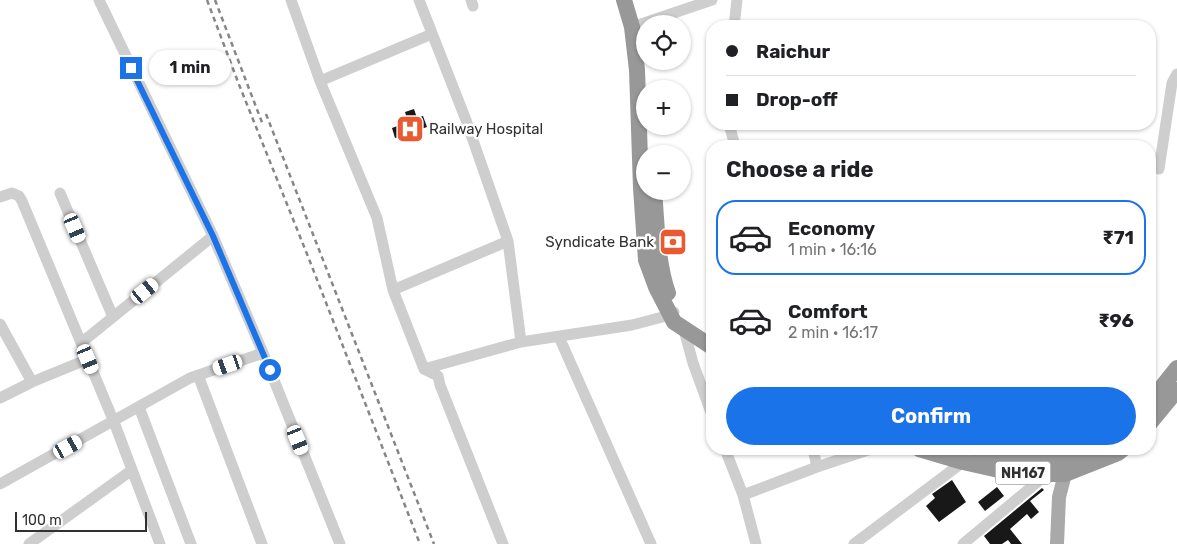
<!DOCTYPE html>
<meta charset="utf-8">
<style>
body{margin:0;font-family:Rubik,sans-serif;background:#f6f6f6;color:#202124;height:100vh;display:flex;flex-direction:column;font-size:19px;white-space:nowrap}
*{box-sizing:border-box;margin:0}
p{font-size:16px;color:#757577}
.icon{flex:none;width:28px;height:28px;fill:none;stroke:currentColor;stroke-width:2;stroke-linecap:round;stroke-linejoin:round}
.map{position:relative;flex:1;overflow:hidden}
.details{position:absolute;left:706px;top:140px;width:450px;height:315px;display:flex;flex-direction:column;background:#fff;border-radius:20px;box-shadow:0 1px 4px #0004}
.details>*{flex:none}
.top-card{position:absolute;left:706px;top:20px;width:450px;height:110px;border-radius:20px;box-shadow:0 1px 4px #0004;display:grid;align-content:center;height:110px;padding:0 20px;background:#fff}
.buttons{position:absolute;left:636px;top:15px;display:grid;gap:10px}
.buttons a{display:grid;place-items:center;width:55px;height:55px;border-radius:50%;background:#fff;box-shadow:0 1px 4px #0004;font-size:25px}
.scale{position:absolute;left:15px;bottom:12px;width:132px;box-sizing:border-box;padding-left:5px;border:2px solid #313131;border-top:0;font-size:14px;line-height:18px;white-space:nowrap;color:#313131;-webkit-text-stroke:4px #fff;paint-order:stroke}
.end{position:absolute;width:22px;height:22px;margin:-11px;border:6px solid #1a73e8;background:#fff;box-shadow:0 0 0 2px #fff}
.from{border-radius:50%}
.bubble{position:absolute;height:35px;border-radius:18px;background:#fff;box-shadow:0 1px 4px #0004;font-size:16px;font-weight:700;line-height:35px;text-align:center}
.car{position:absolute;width:15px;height:30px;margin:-15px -8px;border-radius:6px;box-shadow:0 0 4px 1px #0007;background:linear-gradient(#fff 24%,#345 0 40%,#fff 0 76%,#345 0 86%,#fff 0)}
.top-card b{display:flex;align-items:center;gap:18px;height:48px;font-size:19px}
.top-card b+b{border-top:1px solid #e0e0e0}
.top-card i{width:12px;height:12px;background:#202124}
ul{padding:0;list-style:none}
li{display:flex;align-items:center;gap:15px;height:75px;margin:0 10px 8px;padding:0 10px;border:2px solid transparent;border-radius:20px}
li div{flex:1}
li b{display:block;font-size:19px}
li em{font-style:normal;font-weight:700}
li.on{border-color:#1a73e8}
li>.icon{width:45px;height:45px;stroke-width:1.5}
h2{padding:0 20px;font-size:22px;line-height:60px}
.action{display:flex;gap:10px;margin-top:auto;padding:10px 20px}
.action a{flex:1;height:58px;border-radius:30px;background:#1a73e8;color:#fff;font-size:20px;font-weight:700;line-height:58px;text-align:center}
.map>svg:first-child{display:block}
.building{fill:#181818}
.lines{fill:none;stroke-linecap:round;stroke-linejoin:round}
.minor{stroke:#cecece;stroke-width:11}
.major{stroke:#a9a9a9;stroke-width:14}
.highway{stroke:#989898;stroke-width:16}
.rail{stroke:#868686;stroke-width:2.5;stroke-dasharray:5 4;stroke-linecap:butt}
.route{stroke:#1a73e8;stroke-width:6}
.labels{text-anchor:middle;stroke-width:5;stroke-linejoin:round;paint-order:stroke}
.shield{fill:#fff;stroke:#6f6f6f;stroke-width:1}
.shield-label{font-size:14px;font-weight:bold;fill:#313131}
.poi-label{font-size:15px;fill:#313131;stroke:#fff;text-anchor:start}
</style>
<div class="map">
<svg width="1177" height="544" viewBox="0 0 1177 544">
<rect width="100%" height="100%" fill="#fff"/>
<path class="building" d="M414,109L417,118L423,116L427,127L395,138L392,128L408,122L405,112Z
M952,480L966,502L939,522L926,506L935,498L932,494Z
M997,487L1004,496L985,511L978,502Z
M1042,488L1044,490L1030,501L1039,512L1031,519L1027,514L1010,529L1022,544H1011L1008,540L1002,544H990L984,536Z"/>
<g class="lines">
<path class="minor" d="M99,0L213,236L263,353L340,544
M291,0L320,81L377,218L393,290L424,369L521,342L632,325L670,315L674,312
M419,0L466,120L508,241L521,342
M471,0L473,6
M641,24L712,0
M734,26L737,0
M320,81L432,34
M729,124L735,146
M1159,169L1172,83L1177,74
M60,193L113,317
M0,197L12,193L19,196L22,201L114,422L160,544
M393,290L508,241
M0,324L32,382
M684,330L693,363L712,415
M559,337L651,544
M81,343L213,236
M424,369L438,376L440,385L503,544
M198,375L262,544
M0,398L32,382L88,359
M139,407L191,544
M725,449L743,495L756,544
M813,449L817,467
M0,484L190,378L263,353
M743,495L817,467L871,449
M29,544L132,470
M854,544L963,462
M963,544L1047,474"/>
<path class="major" d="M1057,544L1059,497L1065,474L1063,464"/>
<path class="highway" d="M624,0L632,27L637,70L641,188L646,260L656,287L674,322L712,347
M654,191C657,223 657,263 668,293
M1150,402L1177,368
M1150,423L1177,390
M919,449L963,462L1012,473L1047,474H1065L1118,453L1123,449
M977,454L1017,461H1063L1096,449"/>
<path class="rail" d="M207,0L238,82L309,259L420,544
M215,0L263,125
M266,114L434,544"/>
</g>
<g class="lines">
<path class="route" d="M131,68L213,236L270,370"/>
</g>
<defs>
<g id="hospital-square" transform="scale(1.4375)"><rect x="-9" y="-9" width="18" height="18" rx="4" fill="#ea5a31" stroke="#fff"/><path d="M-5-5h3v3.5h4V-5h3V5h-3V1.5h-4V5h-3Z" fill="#fff"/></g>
<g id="bank-square" transform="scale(1.4375)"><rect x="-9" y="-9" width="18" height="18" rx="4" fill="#ea5a31" stroke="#fff"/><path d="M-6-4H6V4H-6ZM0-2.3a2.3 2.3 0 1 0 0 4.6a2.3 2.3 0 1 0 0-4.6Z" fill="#fff"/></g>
</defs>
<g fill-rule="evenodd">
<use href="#hospital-square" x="410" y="129"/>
<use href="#bank-square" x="673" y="242"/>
</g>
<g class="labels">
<rect class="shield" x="995.5" y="461.5" width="55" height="23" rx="4"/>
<g class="shield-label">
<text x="1023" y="478">NH167</text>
</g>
<g class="poi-label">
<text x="429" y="134">Railway Hospital</text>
<text x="654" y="247" text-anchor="end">Syndicate Bank</text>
</g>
</g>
</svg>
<div class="buttons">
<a><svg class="icon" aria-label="locate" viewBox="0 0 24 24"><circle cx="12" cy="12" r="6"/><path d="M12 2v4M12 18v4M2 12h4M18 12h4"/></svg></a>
<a>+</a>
<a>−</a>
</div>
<div class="scale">100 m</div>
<i class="end from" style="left:270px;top:370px"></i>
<i class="end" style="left:131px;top:68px"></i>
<div class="bubble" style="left:149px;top:50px;width:82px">1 min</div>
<i class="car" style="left:75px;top:228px;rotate:157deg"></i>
<i class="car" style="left:145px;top:291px;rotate:51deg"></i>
<i class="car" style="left:88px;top:359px;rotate:157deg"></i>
<i class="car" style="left:228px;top:365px;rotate:251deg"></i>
<i class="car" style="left:298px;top:440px;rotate:158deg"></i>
<i class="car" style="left:68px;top:447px;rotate:61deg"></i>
<div class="top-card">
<b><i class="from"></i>Raichur</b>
<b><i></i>Drop-off</b>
</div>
<section class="details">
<h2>Choose a ride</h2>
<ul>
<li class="on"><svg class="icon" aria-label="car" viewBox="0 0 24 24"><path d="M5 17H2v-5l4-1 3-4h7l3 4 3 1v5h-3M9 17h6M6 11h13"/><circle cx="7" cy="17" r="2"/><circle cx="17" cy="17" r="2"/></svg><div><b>Economy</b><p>1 min · 16:16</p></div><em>₹71</em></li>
<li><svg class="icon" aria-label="car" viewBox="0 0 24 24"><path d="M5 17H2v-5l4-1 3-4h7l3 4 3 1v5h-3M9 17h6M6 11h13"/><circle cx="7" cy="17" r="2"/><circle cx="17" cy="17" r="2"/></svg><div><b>Comfort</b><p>2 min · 16:17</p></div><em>₹96</em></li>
</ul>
<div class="action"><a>Confirm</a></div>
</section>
</div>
